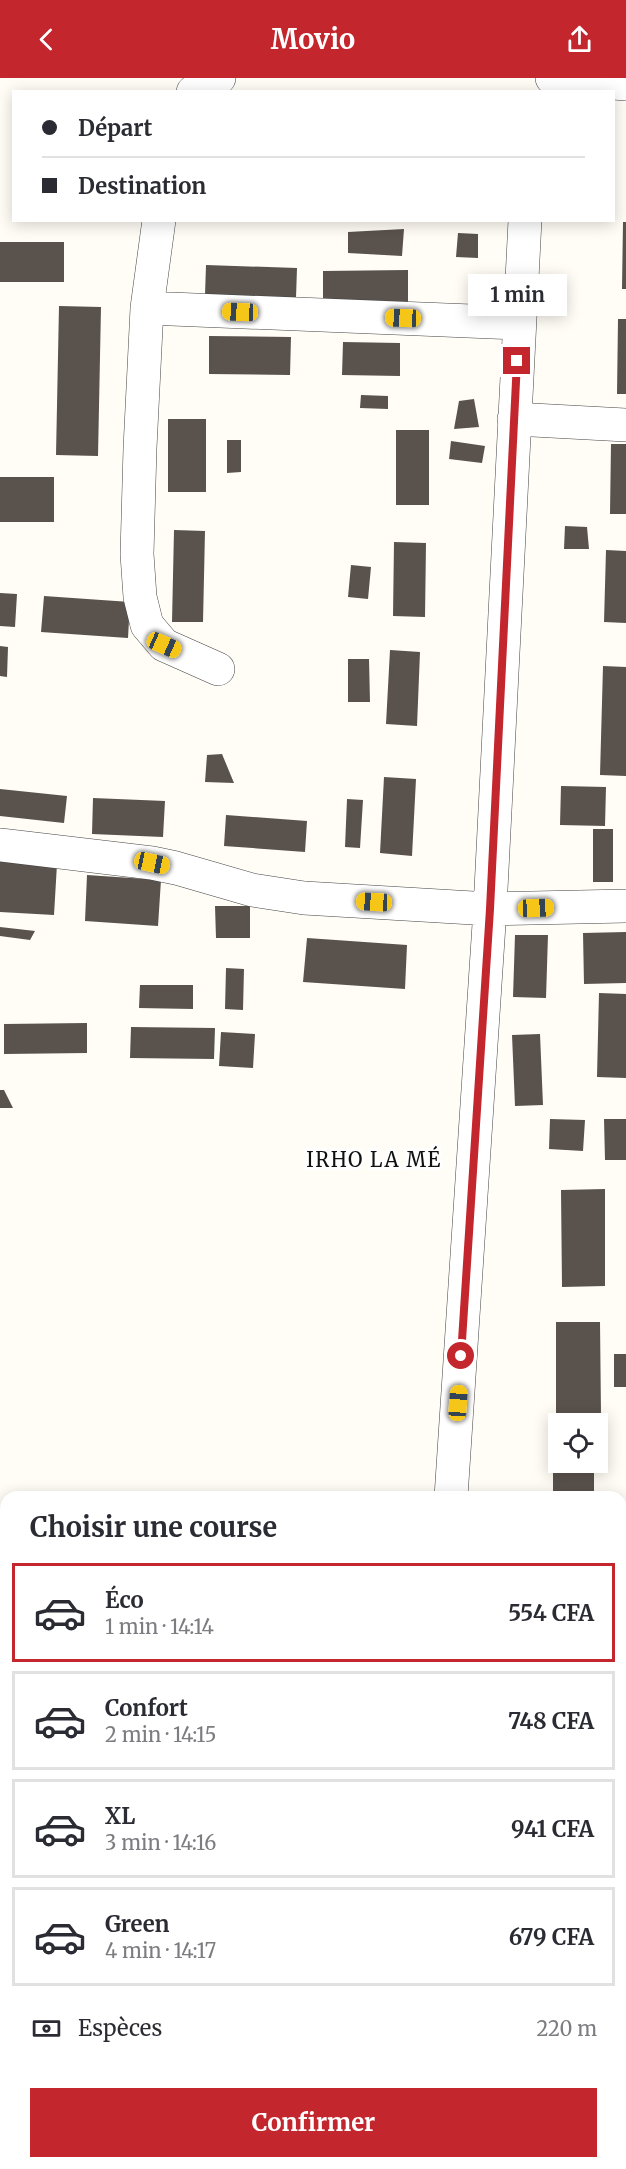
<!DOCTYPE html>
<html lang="fr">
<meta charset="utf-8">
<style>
body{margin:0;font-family:Merriweather,serif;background:#f2f2f3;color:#2b2b33;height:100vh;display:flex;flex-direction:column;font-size:22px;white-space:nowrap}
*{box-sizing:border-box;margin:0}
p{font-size:20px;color:#7c7c81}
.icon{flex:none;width:33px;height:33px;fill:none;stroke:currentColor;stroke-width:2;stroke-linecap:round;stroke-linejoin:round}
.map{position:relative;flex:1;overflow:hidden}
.details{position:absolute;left:0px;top:1413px;width:627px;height:678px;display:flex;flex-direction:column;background:#fff;border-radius:18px 18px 0 0;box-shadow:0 3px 15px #0003}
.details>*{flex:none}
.hud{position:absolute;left:12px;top:12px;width:603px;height:132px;border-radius:0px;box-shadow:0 3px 15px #0003;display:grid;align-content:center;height:132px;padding:0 30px;background:#fff}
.tools{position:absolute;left:548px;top:1335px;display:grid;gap:12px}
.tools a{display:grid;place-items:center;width:60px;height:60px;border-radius:0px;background:#fff;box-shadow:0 3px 15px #0003;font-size:30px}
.end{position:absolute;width:27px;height:27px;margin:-14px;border:8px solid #c4262e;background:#fff;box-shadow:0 0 0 3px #fff}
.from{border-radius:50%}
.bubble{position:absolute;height:42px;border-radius:0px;background:#fff;box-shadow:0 3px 15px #0003;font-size:20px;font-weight:700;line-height:42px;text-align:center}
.car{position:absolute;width:18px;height:36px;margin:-18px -9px;border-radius:8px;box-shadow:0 0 4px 2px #0007;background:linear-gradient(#f5c518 24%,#345 0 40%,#f5c518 0 76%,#345 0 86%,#f5c518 0)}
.hud b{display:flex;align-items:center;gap:21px;height:57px;font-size:22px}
.hud b+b{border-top:2px solid #e1e1e2}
.hud i{width:15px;height:15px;background:#2b2b33}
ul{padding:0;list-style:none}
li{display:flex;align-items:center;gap:18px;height:99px;margin:0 12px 9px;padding:0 18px;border:3px solid #e1e1e2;border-radius:0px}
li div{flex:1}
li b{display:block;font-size:22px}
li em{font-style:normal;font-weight:700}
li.current{border-color:#c4262e}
li>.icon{width:54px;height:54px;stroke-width:1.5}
h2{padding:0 30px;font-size:27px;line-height:72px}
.pay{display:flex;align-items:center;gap:15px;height:66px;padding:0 30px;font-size:22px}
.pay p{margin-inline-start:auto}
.cta{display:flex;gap:12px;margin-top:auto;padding:12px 30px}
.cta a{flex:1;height:69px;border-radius:0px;background:#c4262e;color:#fff;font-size:24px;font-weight:700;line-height:69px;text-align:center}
header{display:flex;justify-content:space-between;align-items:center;height:78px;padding:0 30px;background:#c4262e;color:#fff;font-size:27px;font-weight:700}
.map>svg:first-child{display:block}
.farmland{fill:#f6f3d4}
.building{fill:#5a524d}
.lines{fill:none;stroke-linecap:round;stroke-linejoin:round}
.minor-casing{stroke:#444;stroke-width:34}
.minor{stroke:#fff;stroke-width:33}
.route{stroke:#c4262e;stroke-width:8}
.labels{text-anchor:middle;stroke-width:6;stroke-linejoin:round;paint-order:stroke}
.quarter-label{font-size:20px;letter-spacing:1.5px;fill:#111;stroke:#fff}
</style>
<header><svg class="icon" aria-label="back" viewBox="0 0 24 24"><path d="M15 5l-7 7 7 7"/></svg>Movio<svg class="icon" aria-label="share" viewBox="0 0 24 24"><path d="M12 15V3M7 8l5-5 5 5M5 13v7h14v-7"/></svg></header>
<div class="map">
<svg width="626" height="2091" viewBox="0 0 626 2091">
<rect width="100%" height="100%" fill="#fffdf5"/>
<path class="farmland" d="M0,1719L6,1720V2085H318L319,2091H0Z"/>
<path class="building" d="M623,144H626V211H622Z
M404,151L402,178L348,175V154Z
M458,155L478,156V180L456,179Z
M0,164H64V204H0Z
M206,187L297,190L296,220L205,217Z
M408,192V224H323V193Z
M59,228L101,229L98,378L56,377Z
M618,241H626V316H617Z
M209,258L291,259L290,297L209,296Z
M343,264L400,265V298L342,297Z
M361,317L388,318V331L360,330Z
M474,321L479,349L454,351L459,323Z
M168,341H206V414H168Z
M396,352H429V427H396Z
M227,362H241V394L227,395Z
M451,363L485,368L482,385L449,381Z
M611,366H626V436H610Z
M0,399H54V444H0Z
M565,448L587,449L589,471H564Z
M174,452L205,453L203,544H172Z
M394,464L426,465L425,539L393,538Z
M606,472L626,473V545L604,544Z
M351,487L371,489L368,521L348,519Z
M0,515L17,516L15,549L0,548Z
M44,518L130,524L128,560L41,554Z
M0,568L8,569L7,599L0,598Z
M390,572L420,574L417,648L386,646Z
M348,581H369L370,624H348Z
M603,588L626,589V698L600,697Z
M222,676L234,705L205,704L207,677Z
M384,699L416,701L412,778L380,775Z
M561,708L606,709L605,748L560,747Z
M0,711L67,718L64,745L0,738Z
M93,720L165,723L163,759L92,756Z
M347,721L363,722L360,770L345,769Z
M226,737L307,743L305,774L224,768Z
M593,751H613V804H593Z
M0,783L57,786L54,837L0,834Z
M87,797L161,802L158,848L85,843Z
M215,828H250V860H216Z
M0,849L35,853L30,862L0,858Z
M626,854V905L584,906L583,855Z
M515,857H548L546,920L513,919Z
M307,860L407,867L405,911L303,904Z
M226,890L244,891L243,932L225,931Z
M140,907H193V931L139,930Z
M599,915L626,916V1000L597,999Z
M87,945V975L4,976V946Z
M131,949L215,950L214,981L130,980Z
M221,954L255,956L253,990L219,988Z
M540,956L543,1027L515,1028L512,957Z
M0,1012H4L13,1030H0Z
M550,1041L585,1042L583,1073L549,1071Z
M604,1041H626V1082H605Z
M605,1111V1208L562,1209L561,1112Z
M556,1244H600L601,1337H556Z
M614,1276H626V1309H614Z
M553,1382H558V1384H594V1419H553Z
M0,1529L6,1530V1577H0Z"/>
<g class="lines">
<g class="minor-casing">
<path id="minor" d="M552,0L626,6
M193,14L207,4L219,0
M159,142L147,230L140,370L137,476L140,519L147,547L164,567L218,591
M147,230L519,245
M514,341L626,347
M0,767L152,785L176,790L252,812L304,820L490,831L626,828
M451,1419L490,831L525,142
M0,1463H6
M621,1949L626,1945
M410,2091L411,2085"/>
</g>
<use href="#minor" class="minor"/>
</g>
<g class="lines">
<path class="route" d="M461,1278L490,831L517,283"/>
</g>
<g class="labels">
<g class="quarter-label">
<text x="374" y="1089">IRHO LA MÉ</text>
</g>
</g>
</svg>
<div class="tools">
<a><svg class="icon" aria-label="locate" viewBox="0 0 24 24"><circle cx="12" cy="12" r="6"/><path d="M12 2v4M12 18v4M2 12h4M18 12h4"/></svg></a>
</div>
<i class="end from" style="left:461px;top:1278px"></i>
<i class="end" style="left:517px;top:283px"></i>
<div class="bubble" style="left:468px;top:196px;width:99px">1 min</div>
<i class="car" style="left:240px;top:234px;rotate:272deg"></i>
<i class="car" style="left:403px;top:240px;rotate:272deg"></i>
<i class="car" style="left:164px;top:567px;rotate:114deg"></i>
<i class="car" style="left:152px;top:785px;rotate:102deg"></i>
<i class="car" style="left:374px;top:824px;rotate:273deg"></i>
<i class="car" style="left:536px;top:830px;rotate:88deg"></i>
<i class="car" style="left:458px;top:1325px;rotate:4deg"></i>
<div class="hud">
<b><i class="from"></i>Départ</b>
<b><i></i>Destination</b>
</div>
<section class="details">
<h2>Choisir une course</h2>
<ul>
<li class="current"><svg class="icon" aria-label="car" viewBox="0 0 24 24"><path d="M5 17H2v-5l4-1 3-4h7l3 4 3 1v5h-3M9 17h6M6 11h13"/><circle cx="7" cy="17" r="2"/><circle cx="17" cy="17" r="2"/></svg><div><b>Éco</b><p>1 min · 14:14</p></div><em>554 CFA</em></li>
<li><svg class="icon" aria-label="car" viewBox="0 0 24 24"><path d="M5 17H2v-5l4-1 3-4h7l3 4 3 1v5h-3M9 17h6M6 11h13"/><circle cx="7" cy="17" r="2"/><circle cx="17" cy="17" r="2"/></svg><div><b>Confort</b><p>2 min · 14:15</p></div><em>748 CFA</em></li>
<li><svg class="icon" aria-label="car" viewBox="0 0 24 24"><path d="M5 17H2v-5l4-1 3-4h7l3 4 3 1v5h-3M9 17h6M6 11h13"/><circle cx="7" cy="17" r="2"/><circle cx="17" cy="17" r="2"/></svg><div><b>XL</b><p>3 min · 14:16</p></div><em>941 CFA</em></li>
<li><svg class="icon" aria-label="car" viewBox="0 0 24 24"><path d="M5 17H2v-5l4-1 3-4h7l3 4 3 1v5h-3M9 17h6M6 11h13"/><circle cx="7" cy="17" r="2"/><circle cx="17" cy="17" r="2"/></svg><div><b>Green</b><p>4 min · 14:17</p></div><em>679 CFA</em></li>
</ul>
<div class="pay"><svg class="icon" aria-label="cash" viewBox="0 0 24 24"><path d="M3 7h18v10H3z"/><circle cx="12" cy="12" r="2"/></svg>Espèces<p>220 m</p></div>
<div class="cta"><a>Confirmer</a></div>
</section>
</div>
